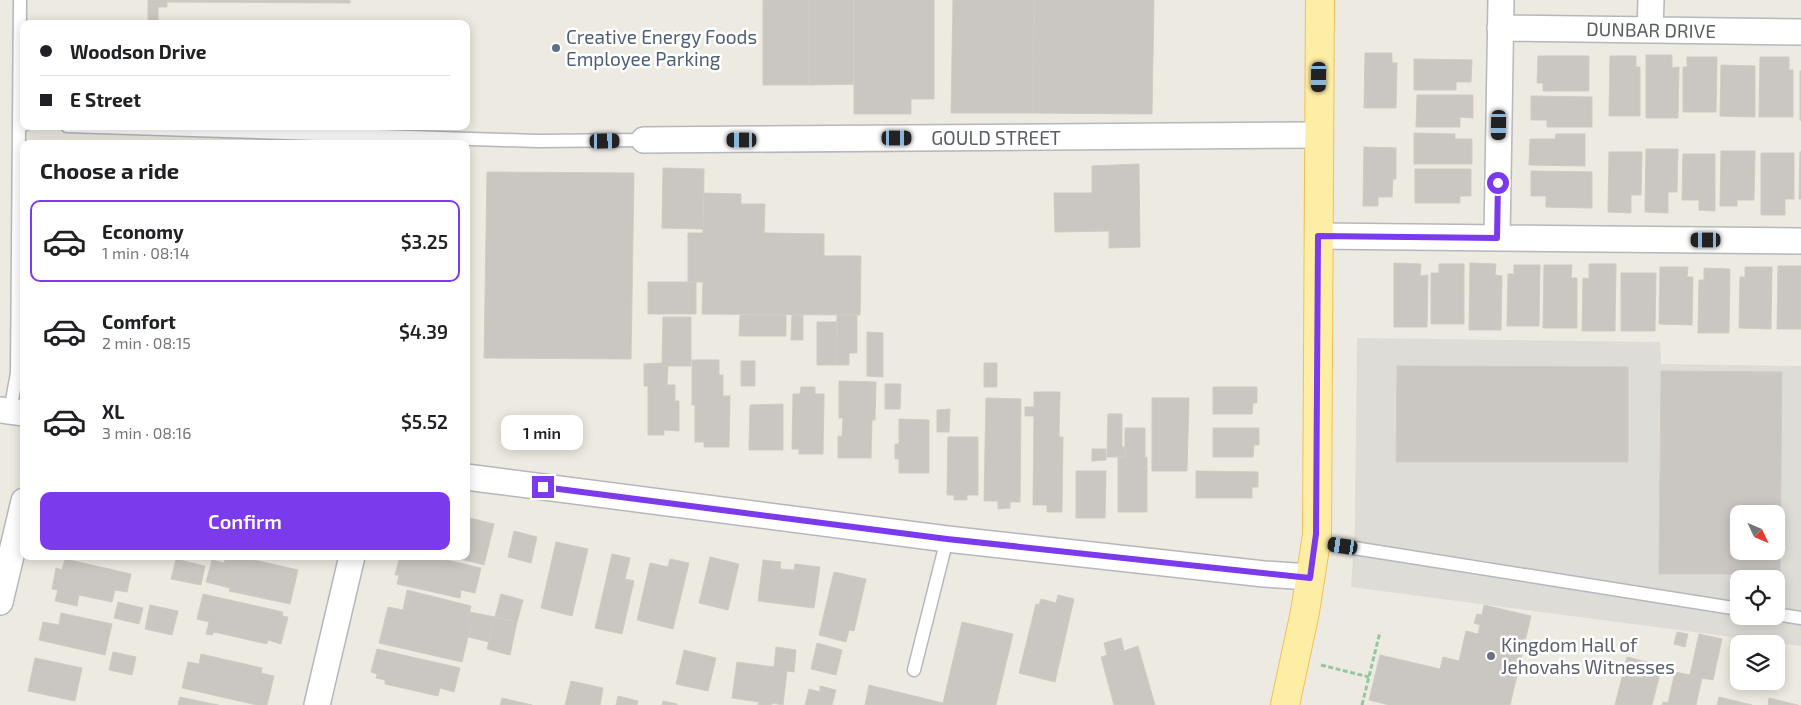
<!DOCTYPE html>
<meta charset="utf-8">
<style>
body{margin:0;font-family:"Exo 2",sans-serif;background:#f6f6f6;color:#202124;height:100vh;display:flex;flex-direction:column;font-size:19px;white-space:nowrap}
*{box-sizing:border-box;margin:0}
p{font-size:16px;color:#757577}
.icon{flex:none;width:28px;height:28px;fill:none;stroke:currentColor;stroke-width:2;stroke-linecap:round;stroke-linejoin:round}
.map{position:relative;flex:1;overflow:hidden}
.panel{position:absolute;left:20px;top:140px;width:450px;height:420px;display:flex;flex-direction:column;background:#fff;border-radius:10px;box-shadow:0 2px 12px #0003}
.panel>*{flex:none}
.guide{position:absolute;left:20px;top:20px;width:450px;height:110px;border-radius:10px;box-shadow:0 2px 12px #0003;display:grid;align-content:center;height:110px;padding:0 20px;background:#fff}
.needle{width:32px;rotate:134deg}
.tools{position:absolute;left:1730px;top:505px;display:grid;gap:10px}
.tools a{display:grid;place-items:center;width:55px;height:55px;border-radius:10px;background:#fff;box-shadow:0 2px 12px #0003;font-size:25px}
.end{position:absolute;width:22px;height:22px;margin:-11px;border:6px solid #7c3aed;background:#fff;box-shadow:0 0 0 2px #fff}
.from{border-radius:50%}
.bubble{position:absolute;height:35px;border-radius:10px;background:#fff;box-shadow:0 2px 12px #0003;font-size:16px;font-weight:600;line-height:35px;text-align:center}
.car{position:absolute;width:15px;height:30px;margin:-15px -8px;border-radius:6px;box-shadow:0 0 4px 1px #0007;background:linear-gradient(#222 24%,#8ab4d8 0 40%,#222 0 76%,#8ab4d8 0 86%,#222 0)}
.guide b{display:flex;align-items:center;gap:18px;height:48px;font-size:19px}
.guide b+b{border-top:1px solid #e0e0e0}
.guide i{width:12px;height:12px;background:#202124}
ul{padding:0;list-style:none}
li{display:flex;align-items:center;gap:15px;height:82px;margin:0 10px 8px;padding:0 10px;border:2px solid transparent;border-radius:10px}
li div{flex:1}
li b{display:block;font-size:19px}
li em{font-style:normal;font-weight:600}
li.selected{border-color:#7c3aed}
li>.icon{width:45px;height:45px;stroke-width:1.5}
h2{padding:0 20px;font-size:22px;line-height:60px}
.button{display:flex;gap:10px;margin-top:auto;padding:10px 20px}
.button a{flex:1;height:58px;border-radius:10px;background:#7c3aed;color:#fff;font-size:20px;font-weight:600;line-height:58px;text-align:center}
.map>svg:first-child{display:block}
.industrial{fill:#dedcd6;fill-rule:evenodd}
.building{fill:#cac6c1;stroke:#d1cbc0;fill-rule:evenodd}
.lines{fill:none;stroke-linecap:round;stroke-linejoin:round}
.lane-casing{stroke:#b4b7bc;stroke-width:15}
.street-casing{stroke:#b4b7bc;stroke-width:28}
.primary-casing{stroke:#efc158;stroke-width:30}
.path{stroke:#97c5a2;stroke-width:3;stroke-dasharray:5 2.5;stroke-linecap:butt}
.lane{stroke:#fff;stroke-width:12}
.street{stroke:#fff;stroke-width:25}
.primary{stroke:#feeda5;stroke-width:28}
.route{stroke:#7c3aed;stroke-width:6}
.service-dot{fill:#5c6f8a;stroke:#fff;stroke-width:2}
.worship-dot{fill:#6b7280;stroke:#fff;stroke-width:2}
.labels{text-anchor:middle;stroke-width:5;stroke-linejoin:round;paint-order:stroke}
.street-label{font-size:19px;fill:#5a5e62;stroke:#fff}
.service-label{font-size:19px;fill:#4e5e75;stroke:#fff;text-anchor:start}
.worship-label{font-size:19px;fill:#5b616d;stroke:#fff;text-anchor:start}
</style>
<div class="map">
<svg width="1801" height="705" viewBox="0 0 1801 705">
<rect width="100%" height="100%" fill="#edeae1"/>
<path class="industrial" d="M1357,338L1660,342L1661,364L1801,366V646L1351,587L1355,527ZM1739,514H1776V551H1739ZM1739,579H1776V616H1739Z"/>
<path class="building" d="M148,0H350V3L167,2V7H158V24H148Z
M763,0H809V85H763Z
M809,0H854V84L809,85Z
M854,0H934V99H911V114H854Z
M953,0H1034L1033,113H951Z
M1034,0H1154L1152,114L1033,113Z
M1365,53H1392V63H1397L1396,108H1364Z
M1646,55H1672V68L1679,67L1678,118H1646Z
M1538,56H1589V91H1543V83H1537Z
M1610,56H1636V67H1640V116H1609Z
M1687,57H1717L1716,112H1683V67H1687Z
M1760,57H1789V70H1793V117H1759Z
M1414,59L1472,60L1471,82H1456V90H1414Z
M1721,65L1755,66V117L1720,116Z
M1800,71H1801V120H1800Z
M1417,95H1473V118L1460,117V127H1416Z
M1531,96L1592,97V127H1547V120H1531Z
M1414,133L1455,134V139H1472V164H1414Z
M1556,134H1585V166L1529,165L1530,139H1555Z
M1364,147L1396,148V179H1393L1392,197H1378V206H1363Z
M1646,149H1678L1677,192H1668V213L1645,212Z
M1721,151H1755L1754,200H1737V206H1720Z
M1609,152H1642L1641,195H1631V213L1608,212Z
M1800,152H1801V199H1799Z
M1761,153H1794V199H1785V215H1761Z
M1683,154H1715V211L1699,210V200H1682Z
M1139,164L1140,247L1109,248V231L1055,232L1054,193H1092V166Z
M663,168L704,169L703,229L662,228Z
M1415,169H1471V196H1460V203H1415Z
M1531,171L1592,172V208L1546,207V196H1531Z
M487,172L634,173L631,359L484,358Z
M703,193L741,194V204H765L764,233L824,234V256H861L860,315L702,314L703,282H688V233H703Z
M1394,263L1421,264L1420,276L1428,275L1427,327H1394Z
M1470,263L1496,264L1495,275L1502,276L1501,330H1469Z
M1439,264H1464V324H1431V273H1439Z
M1589,264H1616L1615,331H1582L1583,278L1589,279Z
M1514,265H1540L1539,326H1507L1508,274H1514Z
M1544,265H1572L1571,278H1577V328H1543Z
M1778,266H1801V329H1777Z
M1660,267H1688L1687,277H1693L1692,325L1659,324Z
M1745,267H1772L1771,329L1739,328L1740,277H1745Z
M1704,268L1730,269L1729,333H1698L1699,280H1704Z
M1621,273H1656L1655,331H1621Z
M648,282H696V314H648Z
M740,315H786V336H739Z
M792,315H803V340H791Z
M837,315H857V353H849V365H836Z
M663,317H691V366H662Z
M817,322H837L836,365H817Z
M867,332L883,333V377L867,376Z
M692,360H719V375H723V396H730L729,447H704V442H695V405H692Z
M741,361H755V386H741Z
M662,363V366H668L667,385H675V401H679V431L664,430V435H648V386H644V364Z
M984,363H997V387H984Z
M1397,366L1628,367V462H1396Z
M1661,371L1782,372L1780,574H1659ZM1739,514H1776V551H1739Z
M839,381L876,382L875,420H872L871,458H838V436L842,437L843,418H839Z
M885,384H901L900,409H885Z
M801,387H815V394H824L823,454H799V449H792L793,394H800Z
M1213,387H1257V403H1253L1252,414H1213Z
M1034,392H1060L1059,437H1063L1062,512H1047V505H1033L1034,416H1025V407H1034Z
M986,398L1021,399L1020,502H1010V508L998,509V501H984Z
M1152,398H1189L1187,471H1152Z
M783,404V450H749L750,405Z
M950,409L949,432H937V410Z
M1108,414H1122V447H1125V457H1107Z
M899,419L929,420V473H899V459H895V444H899Z
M1125,428H1145V458L1147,457V512H1118V457H1125Z
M1213,428H1259V445H1254L1253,457H1213Z
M948,437H978V495H967V500H954V495H947Z
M1092,449H1106V460L1092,461Z
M1076,471H1106L1105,518H1076Z
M1196,471L1258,472V487H1252V498H1196Z
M466,517L494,524L484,565L449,556H466Z
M514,531L537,537L531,563L508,557Z
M556,542L588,549L572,616L541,608Z
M612,554L630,558L625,579L634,581L622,634L595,628Z
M226,556H237L298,570L290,604L229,591L230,588L206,582L212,560L224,563Z
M400,556H429L481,568L475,593L461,590L460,598L397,584L399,575H395Z
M710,557L739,564L728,610L699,603Z
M65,559L131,574L127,592L115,590L112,602L79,595L77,606L55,601L58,590L52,589L56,568L62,570Z
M176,559L205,566L201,585L171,579Z
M670,559L689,563L673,629L637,620L650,563L668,567Z
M763,560L781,562L780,569L794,570L795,564L820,567L814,608L758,601Z
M834,572L866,579L854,631L849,630L846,642L819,635Z
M407,590L471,606L467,623L471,624L462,662L379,643L388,607L403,610Z
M203,594L283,612L282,616L288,617L281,644L268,640L267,644L214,632L212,635L206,634L209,622L197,619Z
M501,594L523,600L517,622L495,617Z
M1058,595L1074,599L1055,682L1019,673L1036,604L1039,605L1041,599L1056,603Z
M118,602L143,608L139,624L114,618Z
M150,605L178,611L172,635L145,629Z
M1484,605L1531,616L1510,705H1389L1369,700L1380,655L1440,669L1443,657L1459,661L1466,631L1478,634L1480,625L1474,623L1477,614L1482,615Z
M470,612L495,617L489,642L468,637L471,624L467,623Z
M61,613L112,624L105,655L39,640L43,622L59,625Z
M495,617L517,622L510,655L487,649Z
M962,622L1013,634L996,705H865L869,685L943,703Z
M1677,632L1688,634L1685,647L1674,644Z
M1699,634L1722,639L1713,680L1702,678L1696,705H1662L1663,702L1668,703L1675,672L1690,675Z
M1121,638L1124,651L1138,646L1155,705H1114L1101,657L1107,655L1104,643Z
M817,643L842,650L836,675L811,669Z
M776,647L796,650L794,672L787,671L783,705L772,703V705H758L759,702L732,698L737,662L774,667Z
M377,649L460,668L454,692L440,688L438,696L385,684V680L376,678L377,674L371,672Z
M684,650L716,658L708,691L676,684Z
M113,652L136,657L132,675L109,670Z
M201,654L262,668L261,673L274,676L267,705H257L182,688L188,662L199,664Z
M1627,657L1662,666L1652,705H1615Z
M35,658L82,668L75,701L28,691Z
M571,681L603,688L600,705H565Z
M1745,681H1765L1764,686Z
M820,686L836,690L832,705H805L809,689L820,692Z
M618,696L638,701L637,705H616Z
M180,697L218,705H178Z
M1719,697L1752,705H1717Z
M502,698L532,705H500Z
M1769,698L1798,705H1768Z
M663,701L677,704V705H662Z"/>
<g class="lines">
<g class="lane-casing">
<path id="lane" d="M20,0L19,125H24
M67,126L537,141L644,140
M10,411L17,373L19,125
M1316,542L1739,609
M1776,614L1801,618
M914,670L947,539"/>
</g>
<g class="street-casing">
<path id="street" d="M1500,28L1801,32
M1650,30L1651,0
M644,140L1318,135
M1318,236L1801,241
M1497,238L1501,0
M0,410L24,413
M466,477L947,539L1264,574L1310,577
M0,602L24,501
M317,705L352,556"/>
</g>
<g class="primary-casing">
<path id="primary" d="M1285,705L1305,612L1317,535L1320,0"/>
</g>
<path class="path" d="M1321,665L1369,677
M1362,705L1380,632"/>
<use href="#lane" class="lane"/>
<use href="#street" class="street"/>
<use href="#primary" class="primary"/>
</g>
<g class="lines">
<path class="route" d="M543,487L947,539L1310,578L1316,534L1318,236L1497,238L1498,183"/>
</g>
<circle class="service-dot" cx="556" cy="48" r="5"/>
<circle class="worship-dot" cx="1491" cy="656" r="5"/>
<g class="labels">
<g class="street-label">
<text transform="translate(1651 30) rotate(1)" y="7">DUNBAR DRIVE</text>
<text x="996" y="145">GOULD STREET</text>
</g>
<g class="service-label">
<text x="566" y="44">Creative Energy Foods<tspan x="566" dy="22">Employee Parking</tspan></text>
</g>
<g class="worship-label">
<text x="1501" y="652">Kingdom Hall of<tspan x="1501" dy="22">Jehovahs Witnesses</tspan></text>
</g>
</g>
</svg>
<div class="tools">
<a><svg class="needle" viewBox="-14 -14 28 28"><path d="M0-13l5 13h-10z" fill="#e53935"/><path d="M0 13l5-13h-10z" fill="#757577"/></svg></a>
<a><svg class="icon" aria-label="locate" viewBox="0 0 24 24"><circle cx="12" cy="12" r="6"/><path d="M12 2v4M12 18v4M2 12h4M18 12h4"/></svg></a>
<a><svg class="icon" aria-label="layers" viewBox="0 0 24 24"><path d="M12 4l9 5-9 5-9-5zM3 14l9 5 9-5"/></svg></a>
</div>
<i class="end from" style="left:1498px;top:183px"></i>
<i class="end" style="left:543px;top:487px"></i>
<div class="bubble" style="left:501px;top:415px;width:82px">1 min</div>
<i class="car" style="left:1319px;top:77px;rotate:181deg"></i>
<i class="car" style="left:1499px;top:125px;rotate:181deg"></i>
<i class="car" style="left:897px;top:138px;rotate:90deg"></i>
<i class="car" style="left:742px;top:140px;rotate:270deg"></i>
<i class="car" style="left:605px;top:141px;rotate:89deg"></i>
<i class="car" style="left:1706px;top:240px;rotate:270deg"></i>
<i class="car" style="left:1343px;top:546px;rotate:279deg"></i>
<div class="guide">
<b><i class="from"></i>Woodson Drive</b>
<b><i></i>E Street</b>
</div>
<section class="panel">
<h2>Choose a ride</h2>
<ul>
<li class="selected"><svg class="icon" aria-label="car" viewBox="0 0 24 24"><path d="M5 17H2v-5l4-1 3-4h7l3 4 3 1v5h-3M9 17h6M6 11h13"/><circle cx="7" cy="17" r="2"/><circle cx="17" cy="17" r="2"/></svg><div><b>Economy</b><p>1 min · 08:14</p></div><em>$3.25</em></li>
<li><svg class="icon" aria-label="car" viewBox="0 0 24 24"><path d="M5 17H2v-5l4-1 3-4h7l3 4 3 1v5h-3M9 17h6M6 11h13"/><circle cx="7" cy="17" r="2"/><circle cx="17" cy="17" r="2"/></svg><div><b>Comfort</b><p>2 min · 08:15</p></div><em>$4.39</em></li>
<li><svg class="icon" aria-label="car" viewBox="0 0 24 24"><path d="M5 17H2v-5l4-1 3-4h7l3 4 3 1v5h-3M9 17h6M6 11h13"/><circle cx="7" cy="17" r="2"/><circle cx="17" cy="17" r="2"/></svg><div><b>XL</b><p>3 min · 08:16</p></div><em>$5.52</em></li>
</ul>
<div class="button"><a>Confirm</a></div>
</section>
</div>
